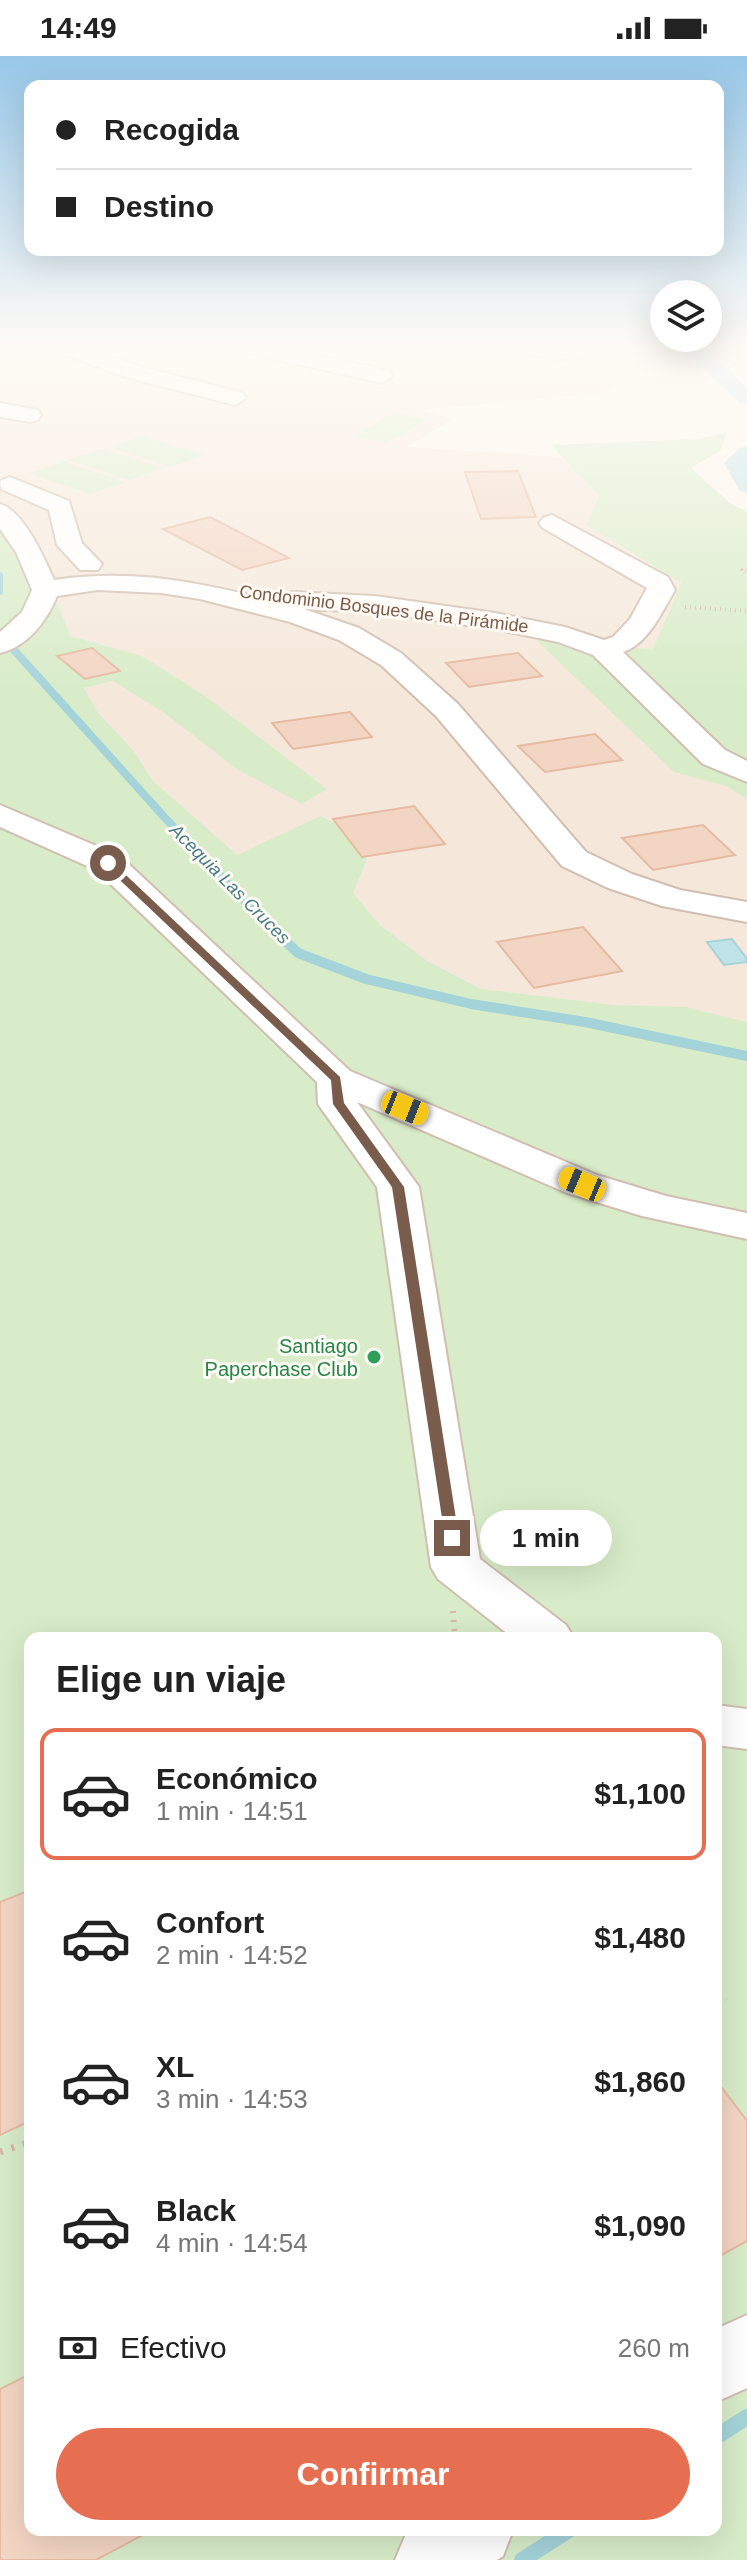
<!DOCTYPE html>
<html lang="es">
<meta charset="utf-8">
<style>
body{margin:0;font-family:Arial,sans-serif;background:#f6f6f6;color:#222;height:100vh;display:flex;flex-direction:column;font-size:30px;white-space:nowrap}
*{box-sizing:border-box;margin:0}
p{font-size:26px;color:#767676}
.icon{flex:none;width:44px;height:44px;fill:none;stroke:currentColor;stroke-width:2;stroke-linecap:round;stroke-linejoin:round}
.map{position:relative;flex:1;overflow:hidden}
.drawer{position:absolute;left:24px;top:1576px;width:698px;height:904px;display:flex;flex-direction:column;background:#fff;border-radius:16px;box-shadow:0 8px 32px #0002}
.drawer>*{flex:none}
.hud{position:absolute;left:24px;top:24px;width:700px;height:176px;border-radius:16px;box-shadow:0 8px 32px #0002;display:grid;align-content:center;height:176px;padding:0 32px;background:#fff}
.controls{position:absolute;left:650px;top:224px;display:grid;gap:16px}
.controls a{display:grid;place-items:center;width:72px;height:72px;border-radius:50%;background:#fff;box-shadow:0 8px 32px #0002;font-size:40px}
.end{position:absolute;width:36px;height:36px;margin:-18px;border:10px solid #7a5c4d;background:#fff;box-shadow:0 0 0 4px #fff}
.from{border-radius:50%}
.bubble{position:absolute;height:56px;border-radius:28px;background:#fff;box-shadow:0 8px 32px #0002;font-size:26px;font-weight:800;line-height:56px;text-align:center}
.car{position:absolute;width:24px;height:48px;margin:-24px -12px;border-radius:10px;box-shadow:0 0 6px 2px #0007;background:linear-gradient(#f5c518 24%,#345 0 40%,#f5c518 0 76%,#345 0 86%,#f5c518 0)}
.hud b{display:flex;align-items:center;gap:28px;height:76px;font-size:30px}
.hud b+b{border-top:2px solid #e0e0e0}
.hud i{width:20px;height:20px;background:#222}
ul{padding:0;list-style:none}
li{display:flex;align-items:center;gap:24px;height:132px;margin:0 16px 12px;padding:0 16px;border:4px solid transparent;border-radius:16px}
li div{flex:1}
li b{display:block;font-size:30px}
li em{font-style:normal;font-weight:800}
li.current{border-color:#e76f51}
li>.icon{width:72px;height:72px;stroke-width:1.5}
h2{padding:0 32px;font-size:36px;line-height:96px}
.pay{display:flex;align-items:center;gap:20px;height:88px;padding:0 32px;font-size:30px}
.pay p{margin-inline-start:auto}
.action{display:flex;gap:16px;margin-top:auto;padding:16px 32px}
.action a{flex:1;height:92px;border-radius:48px;background:#e76f51;color:#fff;font-size:32px;font-weight:800;line-height:92px;text-align:center}
.status{display:flex;justify-content:space-between;align-items:center;height:56px;padding:0 40px;background:#fff;direction:ltr}
.status svg{height:22px;fill:currentColor}
.map>svg:first-child{display:block}
.residential{fill:#f5e8da}
.green{fill:#d8ecc9;fill-rule:evenodd}
.water{fill:#bfe3e8;stroke:#a5d3da;stroke-width:2}
.lines{fill:none;stroke-linecap:round;stroke-linejoin:round}
.stream-far3{stroke:#a5d3da;stroke-width:6}
.stream-far2{stroke:#a5d3da;stroke-width:8}
.stream-far1{stroke:#a5d3da;stroke-width:10}
.stream{stroke:#a5d3da;stroke-width:16}
.canal{fill:#bfe3e8;fill-rule:evenodd}
.building{fill:#f3d5c3;stroke:#e6bba3;stroke-width:2}
.minor-casing{stroke:#d1beb0;stroke-width:4}
.path-far3{stroke:#d9b8a5;stroke-width:3;stroke-dasharray:1 3;stroke-linecap:butt}
.path-far2{stroke:#d9b8a5;stroke-width:4;stroke-dasharray:1 4;stroke-linecap:butt}
.path-far1{stroke:#d9b8a5;stroke-width:6;stroke-dasharray:2 7;stroke-linecap:butt}
.path{stroke:#d9b8a5;stroke-width:7;stroke-dasharray:3 9;stroke-linecap:butt}
.minor{fill:#fff;fill-rule:evenodd}
.route{fill:#7a5c4d}
.leisure-dot{fill:#2e9e5b;stroke:#fffaf3;stroke-width:3}
.labels{text-anchor:middle;stroke-width:6;stroke-linejoin:round;paint-order:stroke}
.far-street-label{font-size:18px;fill:#7a5c4d;stroke:#fffaf3}
.far-water-label{font-size:18px;font-style:italic;fill:#437c86;stroke:#fffaf3}
.leisure-label{font-size:20px;fill:#27864d;stroke:#fffaf3;text-anchor:end}
</style>
<div class="status"><b>14:49</b><svg viewBox="0 0 49 12"><path d="M0 12V9h3v3zM5 12V6h3v6zM10 12V3h3v9zM15 12V0h3v12zM26 1h20v11H26zM47 4h2v5h-2z"/></svg></div>
<div class="map">
<svg width="747" height="2504" viewBox="0 0 747 2504">
<rect width="100%" height="100%" fill="#fdf6ec"/>
<path class="residential" d="M0,290H631L654,300L604,337L420,354L454,363L406,391L563,401L599,439L588,469L681,527L653,593L747,705V1017L390,938L0,592Z"/>
<path class="green" d="M704,290H747V317Z
M394,357L427,364L387,387L353,380Z
M727,376L721,394L691,412L730,447L747,456V743L726,730L674,716L536,584L653,593L681,527L587,469L599,439L551,389L700,383Z
M142,380L204,399L170,411L110,391Z
M102,393L163,412L129,424L68,404Z
M64,405L125,426L90,438L29,417Z
M0,459L35,487L70,580L142,600L205,640L327,733L302,748L237,713L163,656L113,625L84,632L98,657L133,694L153,725L237,799L321,760L367,783L366,806L353,837L380,869L427,905L481,933L613,949L686,951L747,966V2504H0ZM30,1582H716V2474H30Z"/>
<path class="water" d="M732,883L747,903V906L724,909L707,886Z"/>
<g class="lines">
<path class="stream-far3" d="M0,519V536"/>
<path class="stream-far2" d="M14,594L166,763L268,869"/>
<path class="stream-far1" d="M266,867L298,897L366,923L471,948L585,966L747,1000"/>
<path class="stream" d="M716,2381L747,2361
M522,2504L569,2474"/>
<path class="canal" d="M679,290H701L707,294L747,332V349L740,347Z
M747,390V437L740,435L724,407L740,392Z"/>
</g>
<path class="building" d="M518,415L536,461L481,463L465,416Z
M210,461L289,502L242,514L163,473Z
M92,592L120,615L85,623L57,600Z
M518,597L542,620L469,631L446,607Z
M350,656L372,681L293,693L272,667Z
M595,678L622,704L545,716L518,690Z
M414,750L445,788L362,801L333,763Z
M703,769L735,799L653,814L622,782Z
M583,871L622,915L534,932L497,886Z
M30,1834V2065L0,2079V1846Z
M716,2024L747,2065V2185L716,2202Z
M30,2318V2474H152L96,2504H0V2333Z"/>
<g class="lines">
<g class="minor-casing">
<path id="minor" d="M48,290H80L142,311L243,337L246,342L235,349L126,321L51,294Z
M233,290H275L390,315L393,320L382,327L243,296Z
M505,290H584L587,296L584,301L556,304L508,294Z
M0,347L38,354L41,359L38,364L30,366L0,361Z
M10,421L69,445L82,487L102,508L98,514H80L57,489L49,454L1,433L0,425Z
M0,448C23,454 45,503 54,524C138,512 201,527 282,547L279,544L283,538L293,536L375,540L495,557L565,571L604,584L613,581L630,563L647,532L543,472L539,467L543,462L552,459L668,521L675,534C662,556 648,588 623,596L725,694L747,705V726L703,708L593,599L558,586L495,573L375,556L304,553L359,572L401,597L458,648L586,796L632,818L680,834L747,846V866L662,850L608,832L562,810L436,660L381,609L339,584L290,566L200,543L161,537L98,534L57,540C47,565 27,591 0,597V576L22,556L32,534L16,496L0,473Z
M0,749L120,800L350,1015L597,1119L666,1140L747,1157V1183L642,1160L567,1137L357,1046L419,1131L480,1503L566,1569L574,1582H513L438,1523L431,1511L377,1131L318,1048L317,1026L96,814L0,771Z
M716,1649L747,1653V1693L716,1689Z
M747,2259V2332L716,2346V2273Z
M412,2474H513L503,2500L497,2504H395L406,2478Z"/>
</g>
<path class="path-far3" d="M747,514L740,513L747,518"/>
<path class="path-far2" d="M685,551L747,555"/>
<path class="path-far1" d="M453,1555L455,1582"/>
<path class="path" d="M716,1938L726,1945
M0,2096L30,2086"/>
<use href="#minor" class="minor"/>
</g>
<linearGradient id="sky" x2="0" y2="1"><stop stop-color="#97c7e8"/><stop offset="0.45" stop-color="#fefbf6"/><stop offset="1" stop-color="#fefbf6" stop-opacity="0"/></linearGradient>
<rect width="747" height="641" fill="url(#sky)"/>
<path class="route" d="M104,805H111L340,1021L344,1047L404,1131L459,1482L457,1486H447L445,1482L392,1131L333,1048L331,1024L104,809Z"/>
<circle class="leisure-dot" cx="374" cy="1301" r="8"/>
<g class="labels">
<g class="far-street-label">
<text transform="translate(384 553) rotate(7)" y="6">Condominio Bosques de la Pirámide</text>
</g>
<g class="far-water-label">
<text transform="translate(230 828) rotate(45)" y="6">Acequia Las Cruces</text>
</g>
<g class="leisure-label">
<text x="358" y="1297">Santiago<tspan x="358" dy="23">Paperchase Club</tspan></text>
</g>
</g>
</svg>
<div class="controls">
<a><svg class="icon" aria-label="layers" viewBox="0 0 24 24"><path d="M12 4l9 5-9 5-9-5zM3 14l9 5 9-5"/></svg></a>
</div>
<i class="end from" style="left:108px;top:807px"></i>
<i class="end" style="left:452px;top:1482px"></i>
<div class="bubble" style="left:480px;top:1454px;width:132px">1 min</div>
<i class="car" style="left:405px;top:1052px;rotate:112deg"></i>
<i class="car" style="left:582px;top:1128px;rotate:293deg"></i>
<div class="hud">
<b><i class="from"></i>Recogida</b>
<b><i></i>Destino</b>
</div>
<section class="drawer">
<h2>Elige un viaje</h2>
<ul>
<li class="current"><svg class="icon" aria-label="car" viewBox="0 0 24 24"><path d="M5 17H2v-5l4-1 3-4h7l3 4 3 1v5h-3M9 17h6M6 11h13"/><circle cx="7" cy="17" r="2"/><circle cx="17" cy="17" r="2"/></svg><div><b>Económico</b><p>1 min · 14:51</p></div><em>$1,100</em></li>
<li><svg class="icon" aria-label="car" viewBox="0 0 24 24"><path d="M5 17H2v-5l4-1 3-4h7l3 4 3 1v5h-3M9 17h6M6 11h13"/><circle cx="7" cy="17" r="2"/><circle cx="17" cy="17" r="2"/></svg><div><b>Confort</b><p>2 min · 14:52</p></div><em>$1,480</em></li>
<li><svg class="icon" aria-label="car" viewBox="0 0 24 24"><path d="M5 17H2v-5l4-1 3-4h7l3 4 3 1v5h-3M9 17h6M6 11h13"/><circle cx="7" cy="17" r="2"/><circle cx="17" cy="17" r="2"/></svg><div><b>XL</b><p>3 min · 14:53</p></div><em>$1,860</em></li>
<li><svg class="icon" aria-label="car" viewBox="0 0 24 24"><path d="M5 17H2v-5l4-1 3-4h7l3 4 3 1v5h-3M9 17h6M6 11h13"/><circle cx="7" cy="17" r="2"/><circle cx="17" cy="17" r="2"/></svg><div><b>Black</b><p>4 min · 14:54</p></div><em>$1,090</em></li>
</ul>
<div class="pay"><svg class="icon" aria-label="cash" viewBox="0 0 24 24"><path d="M3 7h18v10H3z"/><circle cx="12" cy="12" r="2"/></svg>Efectivo<p>260 m</p></div>
<div class="action"><a>Confirmar</a></div>
</section>
</div>
